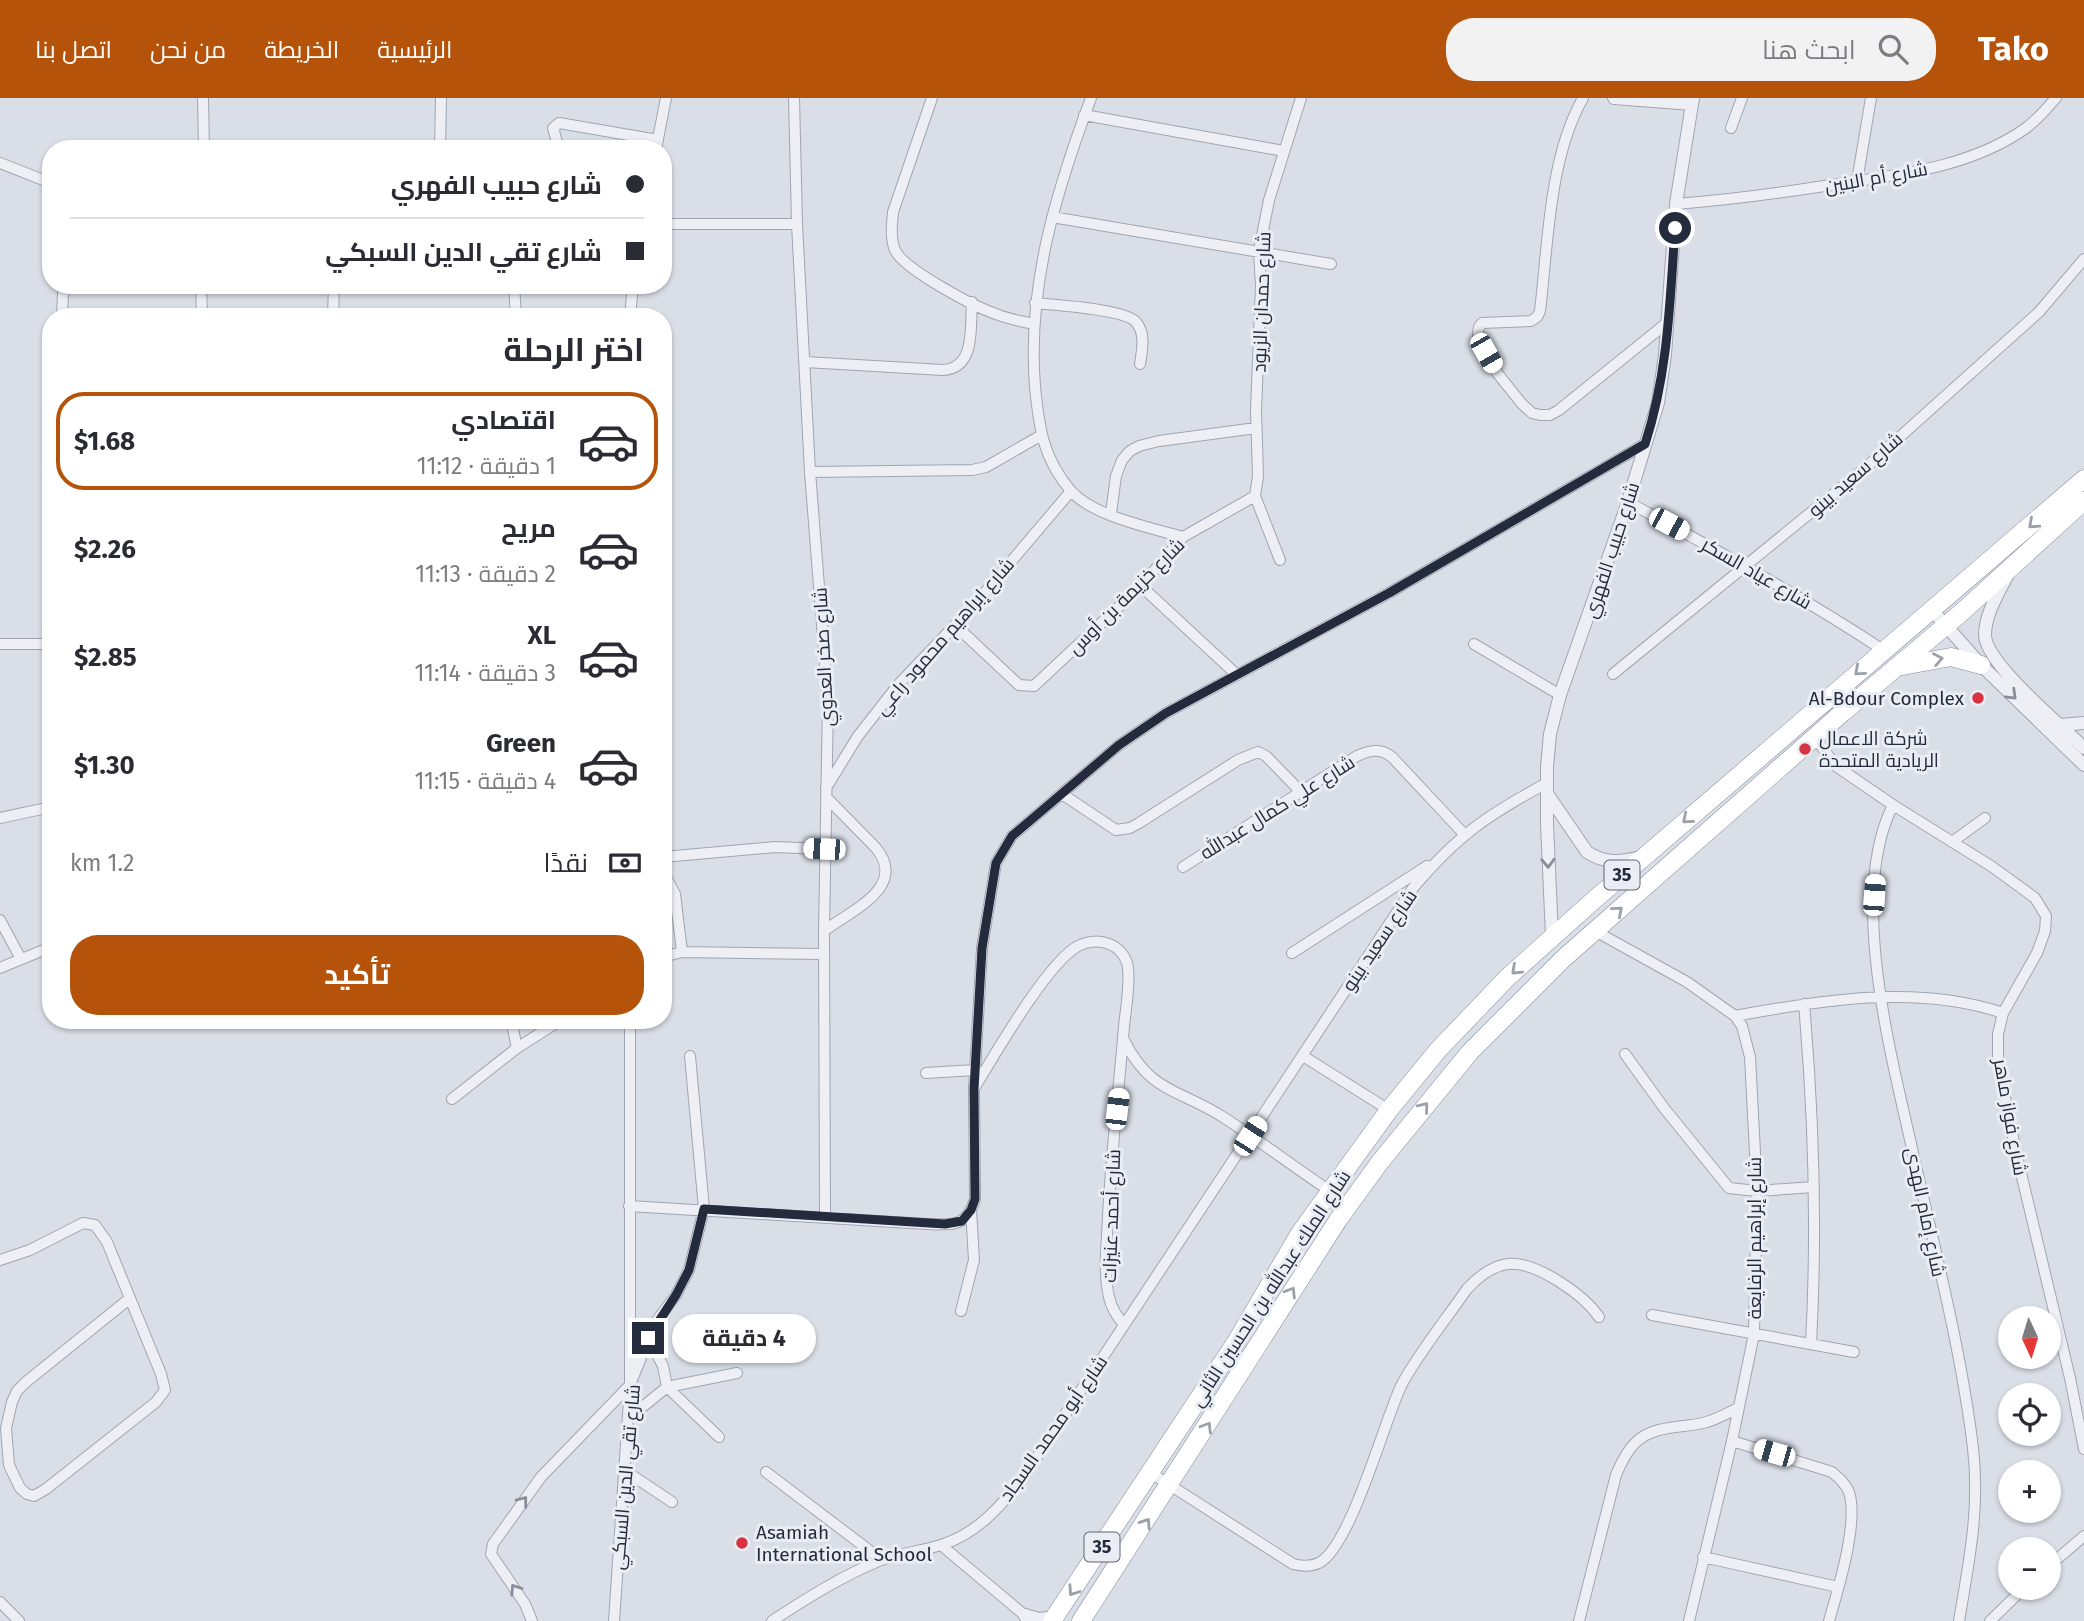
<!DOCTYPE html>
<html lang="ar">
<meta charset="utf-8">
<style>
body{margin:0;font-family:"Fira Sans",Cairo,sans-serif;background:#f2f2f3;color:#2b2b33;direction:rtl;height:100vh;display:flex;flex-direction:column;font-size:26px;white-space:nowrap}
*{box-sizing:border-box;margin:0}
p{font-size:23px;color:#7c7c81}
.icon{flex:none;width:38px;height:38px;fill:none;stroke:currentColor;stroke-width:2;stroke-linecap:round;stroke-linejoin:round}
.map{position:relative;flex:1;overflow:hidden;direction:ltr}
.panel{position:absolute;left:42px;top:210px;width:630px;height:721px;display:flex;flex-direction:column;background:#fff;border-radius:28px;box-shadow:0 2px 5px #0004;direction:rtl}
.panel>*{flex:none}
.banner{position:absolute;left:42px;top:42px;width:630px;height:154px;border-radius:28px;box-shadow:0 2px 5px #0004;direction:rtl;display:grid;align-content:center;height:154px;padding:0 28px;background:#fff}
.needle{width:46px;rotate:176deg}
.tools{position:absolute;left:1998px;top:1208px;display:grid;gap:14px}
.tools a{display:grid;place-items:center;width:63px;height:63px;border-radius:50%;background:#fff;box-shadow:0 2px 5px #0004;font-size:35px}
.end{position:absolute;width:32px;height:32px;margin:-16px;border:9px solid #242b3d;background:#fff;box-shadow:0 0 0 4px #fff}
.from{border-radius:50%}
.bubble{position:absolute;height:49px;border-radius:24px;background:#fff;box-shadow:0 2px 5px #0004;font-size:23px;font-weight:700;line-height:49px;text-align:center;direction:rtl}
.car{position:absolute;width:21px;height:42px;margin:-21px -10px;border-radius:9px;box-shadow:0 0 5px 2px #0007;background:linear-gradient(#fff 24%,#345 0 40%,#fff 0 76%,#345 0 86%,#fff 0)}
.banner b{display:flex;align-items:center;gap:24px;height:66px;font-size:26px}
.banner b+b{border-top:2px solid #e1e1e2}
.banner i{width:18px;height:18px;background:#2b2b33}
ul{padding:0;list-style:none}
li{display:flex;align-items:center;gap:21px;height:98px;margin:0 14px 10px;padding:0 14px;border:4px solid transparent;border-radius:28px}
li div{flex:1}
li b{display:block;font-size:26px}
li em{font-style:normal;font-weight:700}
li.active{border-color:#b45309}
li>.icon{width:63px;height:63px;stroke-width:1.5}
h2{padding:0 28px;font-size:32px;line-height:84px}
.pay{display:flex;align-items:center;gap:18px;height:77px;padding:0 28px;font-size:26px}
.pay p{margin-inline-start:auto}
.action{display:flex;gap:14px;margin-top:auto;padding:14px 28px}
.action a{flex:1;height:80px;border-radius:28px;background:#b45309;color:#fff;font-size:28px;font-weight:700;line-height:80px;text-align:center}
header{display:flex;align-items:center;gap:42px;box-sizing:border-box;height:98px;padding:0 35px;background:#b45309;color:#fff}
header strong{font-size:33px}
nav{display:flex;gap:38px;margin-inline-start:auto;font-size:24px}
.search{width:490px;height:63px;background:#f2f2f3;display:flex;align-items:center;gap:18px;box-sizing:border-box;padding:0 24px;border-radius:28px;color:#7c7c81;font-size:26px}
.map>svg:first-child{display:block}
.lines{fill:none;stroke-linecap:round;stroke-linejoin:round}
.minor-casing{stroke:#a0a5b1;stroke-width:12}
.tertiary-casing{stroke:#a0a5b1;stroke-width:14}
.trunk-casing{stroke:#818a9e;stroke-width:19}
.minor{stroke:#edeff5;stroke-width:10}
.tertiary{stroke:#edeff5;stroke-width:12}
.trunk{stroke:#fff;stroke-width:18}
.oneway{stroke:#9ca0a8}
.oneway2{stroke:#888d99}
.route{stroke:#242b3d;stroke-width:9}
.poi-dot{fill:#d83341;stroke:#eaedf4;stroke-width:2.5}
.labels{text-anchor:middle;stroke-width:6;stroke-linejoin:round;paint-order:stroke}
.shield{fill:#eaedf4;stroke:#5f6574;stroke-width:2}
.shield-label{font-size:18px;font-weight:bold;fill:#242b3d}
.street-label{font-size:19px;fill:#242b3d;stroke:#eaedf4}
.poi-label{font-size:19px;fill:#242b3d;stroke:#eaedf4;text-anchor:start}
</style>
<header>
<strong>Tako</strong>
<div class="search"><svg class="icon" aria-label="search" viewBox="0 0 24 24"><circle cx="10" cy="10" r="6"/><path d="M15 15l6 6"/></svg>ابحث هنا</div>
<nav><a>الرئيسية</a><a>الخريطة</a><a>من نحن</a><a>اتصل بنا</a></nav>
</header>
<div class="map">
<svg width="2084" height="1523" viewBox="0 0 2084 1523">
<rect width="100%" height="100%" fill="#dadee7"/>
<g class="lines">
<g class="minor-casing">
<path id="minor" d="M203,0L204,51
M794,0L797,126L810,374L828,603L824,833L825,1119
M932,0L893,114C892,126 890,140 895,152C903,171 975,209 996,216C1008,221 1021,223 1033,226
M1091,0C1056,94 1027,188 1035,289C1039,329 1043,361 1071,393C1093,418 1151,430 1183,439
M1583,0C1549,60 1548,146 1540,213L1537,219L1531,223L1482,225L1479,229L1478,236L1485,255L1498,276L1522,306L1532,315L1540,317H1550L1559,312L1668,224
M1084,17L1284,53
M1731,30L1742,0
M440,48L508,50
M440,51L441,0
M559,51L553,30L559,25L658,42
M656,51L666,0
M0,65L51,85
M1857,83L1871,0
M1676,106C1728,102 1780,95 1831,87C1897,77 1970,70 2026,30C2037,22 2047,10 2056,0
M1052,119L1331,166
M663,126H797
M201,187L202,219
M514,187L516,219
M1035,205C1055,207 1125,211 1136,224C1146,236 1142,252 1140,266
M62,219L63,196L70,187
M333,219L334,187
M630,219L633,187
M805,264L943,272C976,270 970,229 972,204
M810,374L972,372L986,369L1040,338
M1255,398L1280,462
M1628,404C1714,451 1800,497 1883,552
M1111,415L1116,378L1122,362L1130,353L1139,348L1159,343L1256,330
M1141,488L1237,577
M955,527L1019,587L1034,588L1141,488L1183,439L1255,398L1258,378L1256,312L1261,188L1259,153L1269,102L1301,0
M0,546H51
M1474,546L1560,597
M1613,576L1864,371L2039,214L2084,161
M1815,640L1836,668L1893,707L1991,768L2035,800L2046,818L2045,833L2037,855L2003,915L1998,936V965L2016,1054L2070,1280L2084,1351
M826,690L858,638L898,587L976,505L1071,393
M1062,696L1116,732L1130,730L1139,725L1238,662L1258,654L1266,658L1300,693
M1893,707C1847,798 1892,959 1913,1055C1935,1152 1961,1251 1973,1350C1980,1412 1969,1463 1959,1523
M0,720L51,709
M1952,744L1985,720
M663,759L775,749L824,751
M1183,769L1357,658C1370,652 1380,650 1392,659L1464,736
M663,774L675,796L682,854
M0,822L21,861
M824,833C852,812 908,789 876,750L826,699
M1595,833L1687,884L1735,918L1742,928L1750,959L1757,1093L1754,1236L1732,1343L1689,1523
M1292,855L1427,768
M663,859L682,854L824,856
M0,870L51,849
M1804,906C1814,1020 1817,1133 1811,1246
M1735,918C1821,902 1918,886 2003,915
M511,922L517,950
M1124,942C1150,995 1179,991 1223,1019C1260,1043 1294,1069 1330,1093
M1625,956L1664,1010L1729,1090L1757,1093L1814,1089
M1303,958L1389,1012
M926,975L975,972
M975,989C995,956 1048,864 1078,848C1088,843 1100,842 1109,846C1119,849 1127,860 1128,870C1130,889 1126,909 1124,928C1119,992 1111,1055 1108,1119C1107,1145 1103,1173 1109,1199C1111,1210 1117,1218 1124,1227
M452,1001L517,950L561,922
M629,1108L927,1126C953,1127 967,1129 975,1101L974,991L982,850L996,765L1012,738L1119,647L1166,615L1389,495L1645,346
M0,1162L30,1152L83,1125L95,1127L107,1144L161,1276L165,1292L156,1304L46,1391L34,1398L27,1396L20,1390L9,1367L6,1330L12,1304L17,1293L26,1284L129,1201
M961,1213L974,1162L971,1112
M1652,1217L1854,1254
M648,1240L663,1268L667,1289L719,1339
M629,1316L645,1307L667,1289L737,1275
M1732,1343L1832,1374C1839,1380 1845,1385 1849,1394C1859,1425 1838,1491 1829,1523
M624,1372L672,1404
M766,1374L882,1462
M1151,1375L1293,1466C1301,1468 1310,1469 1319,1465C1351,1448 1384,1324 1401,1288C1417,1257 1447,1220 1467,1191C1478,1179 1492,1168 1508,1166C1536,1163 1584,1197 1599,1219
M941,1447L1022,1515L1027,1523
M1703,1459L1838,1489
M2049,1468L2084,1438
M0,1504L19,1523
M1022,1515L1039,1520L1056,1518
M532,1523L525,1506L491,1456L493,1446L541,1379L630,1287V922
M614,1523L630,1287L655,1225L676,1197L689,1172L704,1111L690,958
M772,1523C807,1500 842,1478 881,1462C901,1455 924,1453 944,1446C979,1434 1003,1406 1025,1377L1413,790C1457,738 1487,717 1547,685
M1579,1523L1616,1377C1621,1365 1626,1354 1635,1345C1653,1327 1681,1330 1703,1325C1716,1322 1726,1316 1738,1310
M1990,1523L2025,1489"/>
</g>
<g class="tertiary-casing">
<path id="tertiary" d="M1614,0L1692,6
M2008,476C1999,494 1985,516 1985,537C1985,565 2062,628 2084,650
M1932,512L1981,567L2084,667
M2060,627L2084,625
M1548,697L1587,754C1605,766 1621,764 1641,759
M1552,838L1547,726V669L1550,636L1560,597L1628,404L1658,305L1665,257L1676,106L1693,0"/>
</g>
<g class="trunk-casing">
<path id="trunk" d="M1897,569L1951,559L1981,567
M1052,1523L1236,1244L1300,1135L1389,1012L1438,952L1508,879L1594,802L2084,381
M1081,1523L1338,1122L1380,1064L1470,954L1564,860L1842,615L1962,514L2084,403"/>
</g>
<use href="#minor" class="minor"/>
<use href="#tertiary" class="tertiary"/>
<use href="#trunk" class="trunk"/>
</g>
<defs><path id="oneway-chevron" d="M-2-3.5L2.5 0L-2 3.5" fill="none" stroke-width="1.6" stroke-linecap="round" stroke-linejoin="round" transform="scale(1.75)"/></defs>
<g class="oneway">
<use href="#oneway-chevron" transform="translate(2033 426) rotate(138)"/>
<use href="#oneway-chevron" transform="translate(1938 561) rotate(-11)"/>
<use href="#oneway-chevron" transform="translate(1859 573) rotate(139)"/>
<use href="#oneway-chevron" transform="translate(1687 721) rotate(140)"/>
<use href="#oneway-chevron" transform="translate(1618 813) rotate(-41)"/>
<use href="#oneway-chevron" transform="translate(1516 872) rotate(137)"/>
<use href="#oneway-chevron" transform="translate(1424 1009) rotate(-51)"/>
<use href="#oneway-chevron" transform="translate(1291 1194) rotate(-58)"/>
<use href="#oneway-chevron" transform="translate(1207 1329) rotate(-58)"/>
<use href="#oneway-chevron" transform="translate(1146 1425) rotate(-57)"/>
<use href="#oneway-chevron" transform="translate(1073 1493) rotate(124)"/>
</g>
<g class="oneway2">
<use href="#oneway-chevron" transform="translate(2012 597) rotate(44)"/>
<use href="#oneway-chevron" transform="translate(1548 765) rotate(88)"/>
<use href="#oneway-chevron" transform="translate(523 1403) rotate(-53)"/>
<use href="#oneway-chevron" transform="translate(515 1491) rotate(-124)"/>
</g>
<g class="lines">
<path class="route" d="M648,1240L676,1197L689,1172L704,1111L945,1126L962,1123L971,1112L975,1101L974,991L982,850L996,765L1012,738L1119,647L1166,615L1389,495L1645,346C1668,276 1670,203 1675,130"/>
</g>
<g class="poi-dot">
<circle cx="1978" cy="600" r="7"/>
<circle cx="1805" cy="651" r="7"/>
<circle cx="742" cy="1445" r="7"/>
</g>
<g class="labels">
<g class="shield">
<rect x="1604.5" y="762.5" width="35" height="29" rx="5"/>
<rect x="1084.5" y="1434.5" width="35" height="29" rx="5"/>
</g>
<g class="shield-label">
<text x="1622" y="783">35</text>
<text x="1102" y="1455">35</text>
</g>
<g class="street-label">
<text transform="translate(1876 79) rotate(-10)" y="7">شارع أم البنين</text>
<text transform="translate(1261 204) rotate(-88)" y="7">شارع حمدان الزيود</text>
<text transform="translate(1855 376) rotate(-41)" y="7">شارع سعيد بينو</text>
<text transform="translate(1611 452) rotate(-72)" y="7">شارع حبيب الفهري</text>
<text transform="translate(1757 475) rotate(30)" y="7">شارع عياد السكر</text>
<text transform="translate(1126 498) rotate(-45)" y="7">شارع خزيمة بن أوس</text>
<text transform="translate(944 538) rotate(-49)" y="7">شارع إبراهيم محمود راعي</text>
<text transform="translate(823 559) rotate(-93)" y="7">شارع صخر العدوي</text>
<text transform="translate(1277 709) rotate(-32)" y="7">شارع علي كمال عبدالله</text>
<text transform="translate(1379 842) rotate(-56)" y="7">شارع سعيد بينو</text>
<text transform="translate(2011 1019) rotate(80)" y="7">شارع فواز ماهر</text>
<text transform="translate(1926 1114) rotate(78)" y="7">شارع إمام الهدى</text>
<text transform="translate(1111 1118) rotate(-88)" y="7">شارع أحمد عنيزات</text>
<text transform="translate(1754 1140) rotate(-90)" y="7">شارع إبراهيم الرفايعة</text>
<text transform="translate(1270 1190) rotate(-57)" y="7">شارع الملك عبدالله بن الحسين الثاني</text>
<text transform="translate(1053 1330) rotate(-55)" y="7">شارع أبو محمد السجاد</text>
<text transform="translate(625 1379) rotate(-85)" y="7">شارع تقي الدين السبكي</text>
</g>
<g class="poi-label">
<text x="1964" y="607" text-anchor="end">Al-Bdour Complex</text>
<text x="1819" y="647">شركة الاعمال<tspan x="1819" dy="22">الريادية المتحدة</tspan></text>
<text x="756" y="1441">Asamiah<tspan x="756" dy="22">International School</tspan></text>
</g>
</g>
</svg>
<div class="tools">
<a><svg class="needle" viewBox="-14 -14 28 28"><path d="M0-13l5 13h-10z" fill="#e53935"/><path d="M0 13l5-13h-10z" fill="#7c7c81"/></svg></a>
<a><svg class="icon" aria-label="locate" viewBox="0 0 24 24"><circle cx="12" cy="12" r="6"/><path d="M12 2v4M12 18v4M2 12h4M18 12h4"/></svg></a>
<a>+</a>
<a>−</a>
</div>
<i class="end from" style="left:1675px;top:130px"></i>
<i class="end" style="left:648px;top:1240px"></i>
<div class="bubble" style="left:672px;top:1216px;width:144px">4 دقيقة</div>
<i class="car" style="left:1486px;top:255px;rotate:150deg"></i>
<i class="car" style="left:1669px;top:426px;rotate:118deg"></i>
<i class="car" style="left:824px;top:751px;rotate:272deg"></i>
<i class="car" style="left:1874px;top:797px;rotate:4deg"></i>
<i class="car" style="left:1117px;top:1011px;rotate:7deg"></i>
<i class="car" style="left:1250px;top:1038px;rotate:33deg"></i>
<i class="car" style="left:1774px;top:1355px;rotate:286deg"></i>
<div class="banner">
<b><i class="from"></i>شارع حبيب الفهري</b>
<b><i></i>شارع تقي الدين السبكي</b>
</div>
<section class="panel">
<h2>اختر الرحلة</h2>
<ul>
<li class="active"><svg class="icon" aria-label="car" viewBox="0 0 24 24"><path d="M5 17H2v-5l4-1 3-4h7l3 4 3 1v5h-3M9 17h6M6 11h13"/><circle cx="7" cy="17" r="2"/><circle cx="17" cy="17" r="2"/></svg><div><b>اقتصادي</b><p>1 دقيقة · 11:12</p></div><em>$1.68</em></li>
<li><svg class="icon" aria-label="car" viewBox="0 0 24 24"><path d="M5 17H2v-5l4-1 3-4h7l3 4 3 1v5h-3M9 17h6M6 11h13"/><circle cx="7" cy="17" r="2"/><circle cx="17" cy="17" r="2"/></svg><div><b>مريح</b><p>2 دقيقة · 11:13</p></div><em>$2.26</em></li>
<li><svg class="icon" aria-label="car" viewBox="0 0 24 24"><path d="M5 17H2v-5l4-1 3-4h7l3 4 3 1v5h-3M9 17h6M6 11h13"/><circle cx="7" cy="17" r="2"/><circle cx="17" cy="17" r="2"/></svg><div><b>XL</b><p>3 دقيقة · 11:14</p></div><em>$2.85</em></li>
<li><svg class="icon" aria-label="car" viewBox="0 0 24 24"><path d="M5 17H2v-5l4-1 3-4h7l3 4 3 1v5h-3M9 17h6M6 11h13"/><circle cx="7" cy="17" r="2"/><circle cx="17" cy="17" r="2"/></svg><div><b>Green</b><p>4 دقيقة · 11:15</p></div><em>$1.30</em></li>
</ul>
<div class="pay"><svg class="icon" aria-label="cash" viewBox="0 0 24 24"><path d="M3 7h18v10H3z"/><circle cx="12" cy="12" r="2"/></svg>نقدًا<p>1.2 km</p></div>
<div class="action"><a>تأكيد</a></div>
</section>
</div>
